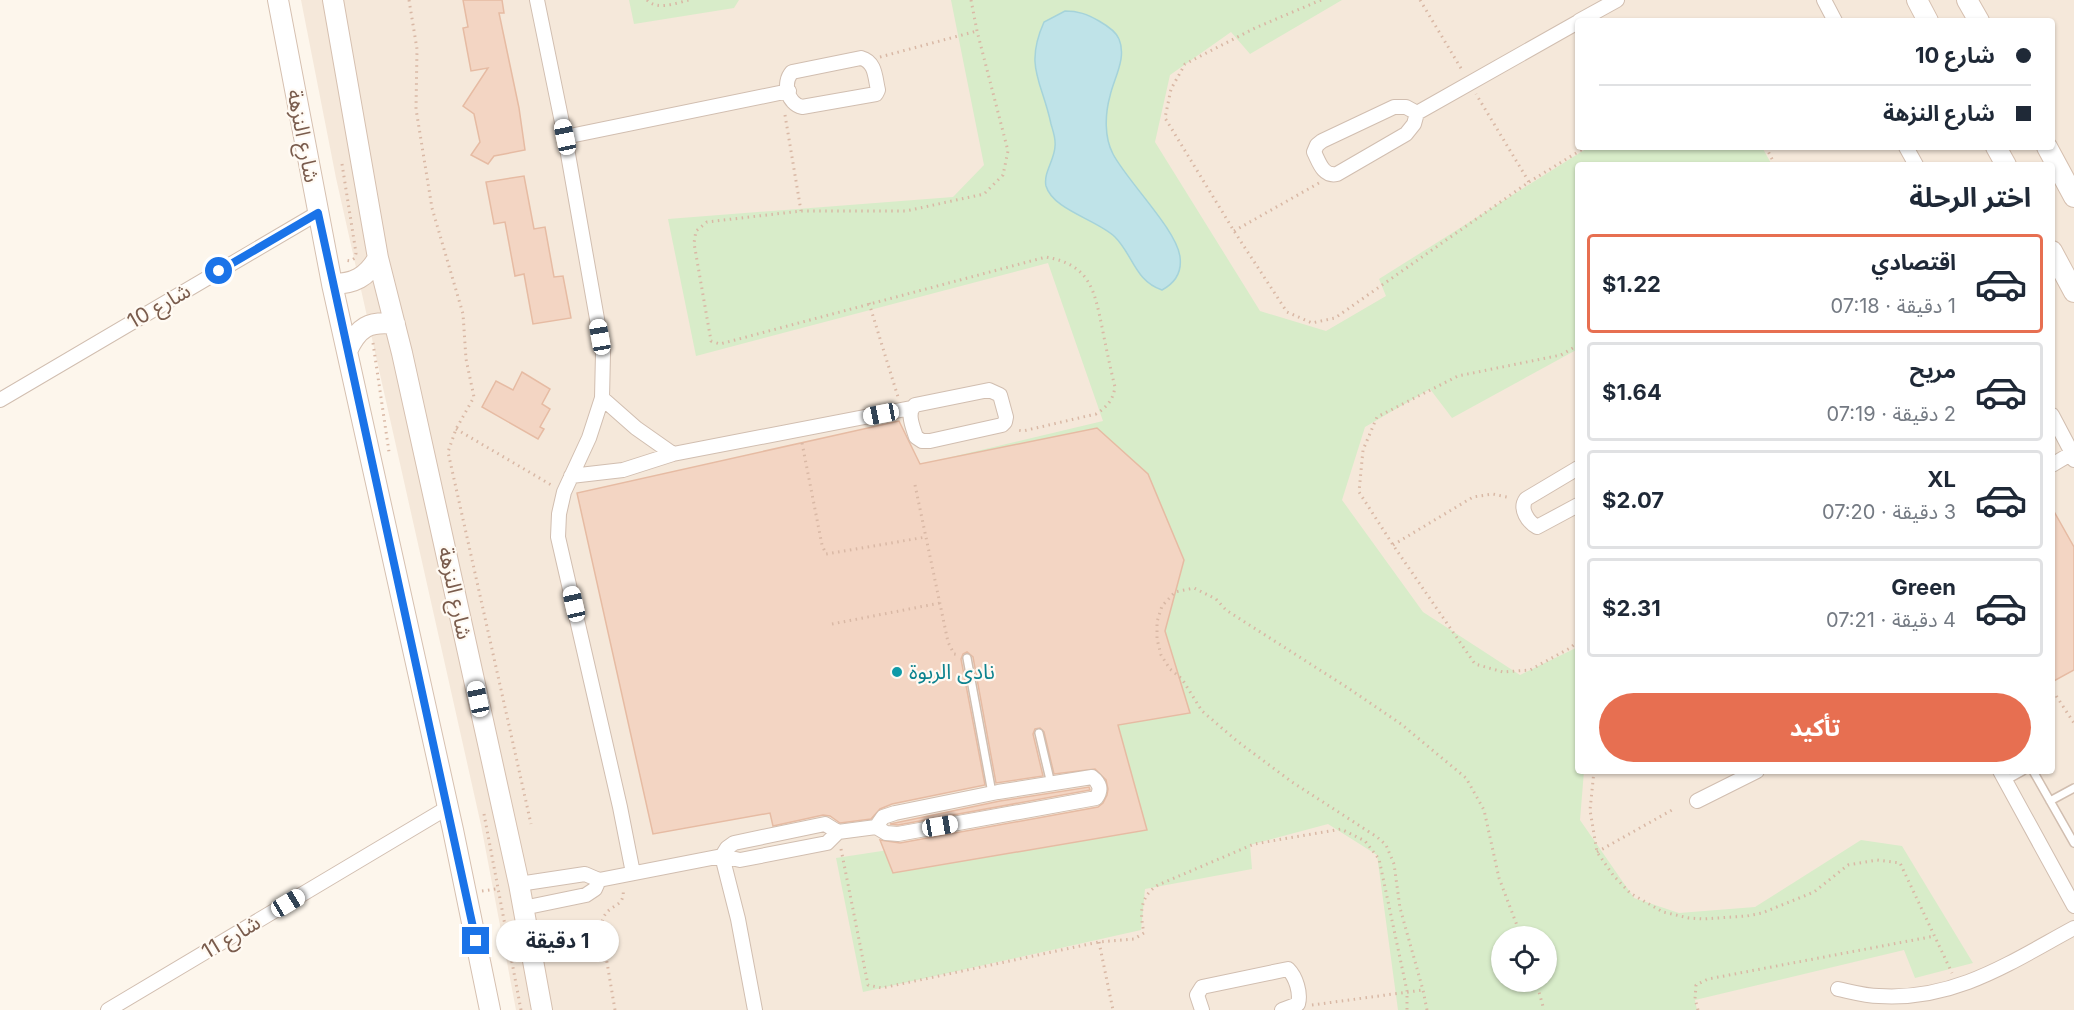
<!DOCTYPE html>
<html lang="ar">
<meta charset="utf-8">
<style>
body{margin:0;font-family:Inter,"Noto Sans Arabic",sans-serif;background:#f2f2f3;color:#1f2937;direction:rtl;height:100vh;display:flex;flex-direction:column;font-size:22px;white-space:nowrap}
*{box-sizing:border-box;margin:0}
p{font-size:20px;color:#747a83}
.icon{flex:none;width:33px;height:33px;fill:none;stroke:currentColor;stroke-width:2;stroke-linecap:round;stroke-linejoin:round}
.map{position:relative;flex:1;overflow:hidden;direction:ltr}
.sheet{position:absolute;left:1575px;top:162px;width:480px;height:612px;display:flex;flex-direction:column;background:#fff;border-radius:6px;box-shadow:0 2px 4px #0004;direction:rtl}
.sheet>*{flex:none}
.banner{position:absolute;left:1575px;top:18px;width:480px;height:132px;border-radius:6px;box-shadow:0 2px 4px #0004;direction:rtl;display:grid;align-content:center;height:132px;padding:0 24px;background:#fff}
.controls{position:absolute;left:1491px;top:926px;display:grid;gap:12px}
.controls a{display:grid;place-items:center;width:66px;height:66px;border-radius:50%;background:#fff;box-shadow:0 2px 4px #0004;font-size:30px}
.end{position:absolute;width:27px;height:27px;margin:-14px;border:8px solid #1a73e8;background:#fff;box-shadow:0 0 0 3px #fff}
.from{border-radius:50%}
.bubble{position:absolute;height:42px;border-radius:21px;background:#fff;box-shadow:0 2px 4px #0004;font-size:20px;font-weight:700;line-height:42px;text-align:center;direction:rtl}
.car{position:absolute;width:18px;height:36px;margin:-18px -9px;border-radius:8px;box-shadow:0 0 4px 2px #0007;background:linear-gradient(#fff 24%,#345 0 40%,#fff 0 76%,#345 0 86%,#fff 0)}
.banner b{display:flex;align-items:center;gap:21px;height:57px;font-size:22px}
.banner b+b{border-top:2px solid #e0e1e3}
.banner i{width:15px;height:15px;background:#1f2937}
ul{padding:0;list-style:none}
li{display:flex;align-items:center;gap:18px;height:99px;margin:0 12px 9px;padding:0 12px;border:3px solid #e0e1e3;border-radius:6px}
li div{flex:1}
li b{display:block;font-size:22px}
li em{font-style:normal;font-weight:700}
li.selected{border-color:#e76f51}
li>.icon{width:54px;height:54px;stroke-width:1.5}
h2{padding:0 24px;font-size:27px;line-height:72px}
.primary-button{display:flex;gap:12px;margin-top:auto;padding:12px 24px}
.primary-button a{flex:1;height:69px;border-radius:36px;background:#e76f51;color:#fff;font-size:24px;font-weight:700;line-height:69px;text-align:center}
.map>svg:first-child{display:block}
.residential{fill:#f5e8da;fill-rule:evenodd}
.green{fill:#d8ecc9;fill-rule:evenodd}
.water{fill:#bfe3e8;stroke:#a5d3da;stroke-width:1.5}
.building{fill:#f3d5c3;stroke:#e6bba3;stroke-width:1.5}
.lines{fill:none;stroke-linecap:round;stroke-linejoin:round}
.lane-casing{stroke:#d1beb0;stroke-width:10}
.street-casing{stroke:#d1beb0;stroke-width:16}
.secondary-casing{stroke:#d6c0b0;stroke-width:22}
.path{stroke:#d9b8a5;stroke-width:3;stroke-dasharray:1.5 4.5;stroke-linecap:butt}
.lane{stroke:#fff;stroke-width:7}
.street{stroke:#fff;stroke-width:14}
.secondary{stroke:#fff;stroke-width:20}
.route{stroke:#1a73e8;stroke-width:8}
.culture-dot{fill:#0f9aa8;stroke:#fffaf3;stroke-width:2}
.labels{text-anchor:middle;stroke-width:4.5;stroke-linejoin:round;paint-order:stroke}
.street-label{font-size:21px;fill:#7a5c4d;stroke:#fffaf3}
.culture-label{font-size:21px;fill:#0d838f;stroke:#fffaf3;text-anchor:start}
</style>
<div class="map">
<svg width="2074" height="1010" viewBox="0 0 2074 1010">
<rect width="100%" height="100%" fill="#fdf6ec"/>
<path class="residential" d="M301,0H2074V1010H516L481,825L336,178ZM1578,21H2052V147H1578ZM1578,165H2052V771H1578ZM1502,936H1546V981H1502Z"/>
<path class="green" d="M629,0H739L734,8L634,24Z
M951,0H1342L1250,54L1231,32L1170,75L1155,142L1260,311L1326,331L1386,296L1379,279L1589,147H1762L1772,165H1578V349L1452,418L1430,389L1365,427L1342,500L1423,612L1520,675L1578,647V771H1584L1580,820L1634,898L1679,913L1755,907L1861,840L1902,846L1973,963L1915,978L1904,950L1695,1000L1697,1010H1398L1377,855L1328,824L1250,845L1252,869L1145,889L1141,930L863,992L836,858L1092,819L1107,791L1096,731L905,468L1103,421L1048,263L696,356L668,219L953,197L984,165ZM1502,936H1546V981H1502Z"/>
<path class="water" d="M1065,11C1078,11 1087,14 1099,21C1106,25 1116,31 1119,39C1127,58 1114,78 1110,96C1105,114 1104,137 1113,154C1127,181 1177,230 1180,257C1182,272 1175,283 1162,290C1135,281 1133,255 1115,237C1098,220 1053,210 1046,186C1043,173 1055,159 1055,146C1056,139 1053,131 1051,124C1042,81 1024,67 1044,22Z"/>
<path class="building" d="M463,0H502L504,13H499L519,108L525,150L494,156L488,164L471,155L480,142L474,114L463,106L488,68L471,71L463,28L468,27Z
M524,176L534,229L545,227L554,277L563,276L571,318L533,324L524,274L515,276L505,222L494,224L486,182Z
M522,372L550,389L542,404L550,409L540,427L544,429L538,439L482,407L496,381L513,390Z
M899,421L920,464L1097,428L1148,474L1184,560L1165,631L1190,713L1118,725L1147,830L893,873L880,840L900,843L1098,807L1103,803L1107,795L1108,789L1106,780L1095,769L1054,774L1044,732L1040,728L1035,729L1033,734L1043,776L996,783L973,657L967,652L963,654L961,659L985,785L892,804L880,809L871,819L840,823L830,816L823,815L773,826L770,813L653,834L577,493Z
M2052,508L2074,547V670L2052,682Z
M1089,787L1090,790L898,825L890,824L1000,801Z"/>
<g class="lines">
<g class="lane-casing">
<path id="lane" d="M967,658L992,793
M1039,733L1051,784
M2033,771L2074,843
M2005,781L2023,771
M2050,801L2074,788"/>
</g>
<g class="street-casing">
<path id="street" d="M537,0L565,137L603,353L602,398L589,438L564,492L559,514L558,537L620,807L633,873
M1824,0L1835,21
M1579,21L1617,0
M861,58C876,62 875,78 878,90L876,94L802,107C788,104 782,83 792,72Z
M1394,107H1406L1417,113L1414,124L1406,134L1337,174C1323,177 1319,162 1314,152L1317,145L1322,141Z
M1417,113L1578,22
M565,137L789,91
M1906,147L1916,165
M989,390L1000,395L1006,417L1005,422L1002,425L930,441H922L916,437C913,427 906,413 915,405Z
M602,398L636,428L673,454
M0,400L318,213
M2052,415L2072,453L2074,460
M2052,465L2072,453
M1578,468L1526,499C1519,509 1528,522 1537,527L1578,505
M571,476L623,470L673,454L911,408
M2000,771L2074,906
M1697,801L1757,771
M519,884L585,874L599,880L722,856L740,860L827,843L838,832L876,827L886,833L898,834L1096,798C1102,790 1100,783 1092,777L998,792L895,813L883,817L876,827
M523,908L586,895L595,889L599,880
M1838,989C1852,992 1866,996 1879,996C1955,1001 2011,962 2074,928
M108,1010L447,808
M755,1010L738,919L722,856L727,848L734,843L825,824L838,832
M1202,1010L1197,995L1202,987L1288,969C1296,977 1301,993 1298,1004L1282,1010"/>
</g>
<g class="secondary-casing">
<path id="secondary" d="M278,0L332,284L453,830L490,1010
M333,0L378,258L402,353L519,884L542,1010
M1917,0L1928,21
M1967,0L1979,21
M1996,147L2006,165
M2047,147L2074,197
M2052,251L2074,292
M332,284C354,284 367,277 378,258
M347,351C358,327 369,321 395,324"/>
</g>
<path class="path" d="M409,0L417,49L416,109L432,208L463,314L466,359L474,397L456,429L448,452L531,824
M647,0C657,11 676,3 689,0
M971,0L977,31L1008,151L1003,175L984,194L906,211H801L707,222L696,231L694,243L711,341L720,344L1046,257C1090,265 1094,289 1102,327C1106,347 1110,367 1115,387C1113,400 1107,407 1096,414L1023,431L1017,430
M1321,0L1255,28L1185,64L1171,89L1165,118L1234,231L1287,312L1312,323L1335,318L1529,182L1476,94
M1420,0L1462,70
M880,57L977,31
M785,115L801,211
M1766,147L1775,165
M342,164L356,253L355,258L350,261L344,260
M1529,182L1586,147
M1234,231L1319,183
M869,303L898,397
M373,343L389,452
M1578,345L1561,355L1458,376L1377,417L1363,450L1359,492L1393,545L1475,664L1503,672L1530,670L1570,648L1578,641
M456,429L553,486
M802,443L822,545L826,554L926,537
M915,485L948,642L954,654L959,655
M1393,545L1473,497L1493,494L1511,498
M832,624L940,603
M2053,691L2074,723
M1594,771L1590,810L1597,852L1613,875L1630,893L1663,912L1689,918L1703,919L1747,916L1762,913L1814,892L1848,865L1877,860L1900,863L1952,973
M484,814L521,1010
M841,849L868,985L882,988L1099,942L1134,939L1144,933C1140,914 1139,897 1158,885L1254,844L1341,829L1365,841L1379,859L1407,991V1010
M1597,852L1672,810
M482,891L496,889
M1099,942L1113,1010
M1536,981L1544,1010
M1312,1005L1423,990
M615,1010L601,927C604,901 626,911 623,889
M1427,1010L1423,990L1400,908L1394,864L1386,845L1377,837L1292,782L1237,741L1202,711L1182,679L1170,669L1161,655L1157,639V622L1162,606L1175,592L1194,588L1216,599L1226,610L1348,688L1401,724L1466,778L1484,810L1499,878L1521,936
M1698,1010L1695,999L1696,985L1708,979L1935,936"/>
<use href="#lane" class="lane"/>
<use href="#street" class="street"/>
<use href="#secondary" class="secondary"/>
</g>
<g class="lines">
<path class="route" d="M219,271L318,213L476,941"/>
</g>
<circle class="culture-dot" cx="897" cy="672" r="6"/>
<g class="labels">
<g class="street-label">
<text transform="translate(303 136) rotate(79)" y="7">شارع النزهة</text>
<text transform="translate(159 306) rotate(-30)" y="7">شارع 10</text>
<text transform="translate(455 593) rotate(78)" y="7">شارع النزهة</text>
<text transform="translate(231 937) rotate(-31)" y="7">شارع 11</text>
</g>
<g class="culture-label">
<text x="909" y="679">نادى الربوة</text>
</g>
</g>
</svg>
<div class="controls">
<a><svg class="icon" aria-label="locate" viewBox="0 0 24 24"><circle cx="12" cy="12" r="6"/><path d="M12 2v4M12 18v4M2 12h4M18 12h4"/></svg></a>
</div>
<i class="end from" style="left:219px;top:271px"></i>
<i class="end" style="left:476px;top:941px"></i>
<div class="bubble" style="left:496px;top:920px;width:123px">1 دقيقة</div>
<i class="car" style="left:565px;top:137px;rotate:348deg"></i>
<i class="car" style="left:600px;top:337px;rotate:350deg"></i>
<i class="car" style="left:881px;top:414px;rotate:259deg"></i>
<i class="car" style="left:574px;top:604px;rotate:347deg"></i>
<i class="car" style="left:478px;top:699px;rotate:348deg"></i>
<i class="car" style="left:940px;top:826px;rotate:80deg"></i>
<i class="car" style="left:288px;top:903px;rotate:59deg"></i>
<div class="banner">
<b><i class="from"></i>شارع 10</b>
<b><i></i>شارع النزهة</b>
</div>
<section class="sheet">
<h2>اختر الرحلة</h2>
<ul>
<li class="selected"><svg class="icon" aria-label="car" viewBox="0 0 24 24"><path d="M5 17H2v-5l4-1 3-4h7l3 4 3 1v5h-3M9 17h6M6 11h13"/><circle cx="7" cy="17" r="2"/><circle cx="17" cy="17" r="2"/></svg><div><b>اقتصادي</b><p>1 دقيقة · 07:18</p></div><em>$1.22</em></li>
<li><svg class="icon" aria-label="car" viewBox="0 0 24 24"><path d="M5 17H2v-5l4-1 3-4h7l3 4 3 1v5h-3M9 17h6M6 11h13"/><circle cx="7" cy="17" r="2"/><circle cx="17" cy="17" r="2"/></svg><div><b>مريح</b><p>2 دقيقة · 07:19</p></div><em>$1.64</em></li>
<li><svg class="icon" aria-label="car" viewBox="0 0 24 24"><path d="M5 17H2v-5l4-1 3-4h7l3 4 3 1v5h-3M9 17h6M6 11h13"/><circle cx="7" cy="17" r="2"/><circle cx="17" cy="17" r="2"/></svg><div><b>XL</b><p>3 دقيقة · 07:20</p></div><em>$2.07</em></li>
<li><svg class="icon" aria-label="car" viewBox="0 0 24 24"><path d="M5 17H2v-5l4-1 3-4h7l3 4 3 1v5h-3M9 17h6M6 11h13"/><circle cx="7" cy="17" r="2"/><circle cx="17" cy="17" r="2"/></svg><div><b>Green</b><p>4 دقيقة · 07:21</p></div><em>$2.31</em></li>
</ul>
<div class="primary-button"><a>تأكيد</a></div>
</section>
</div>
